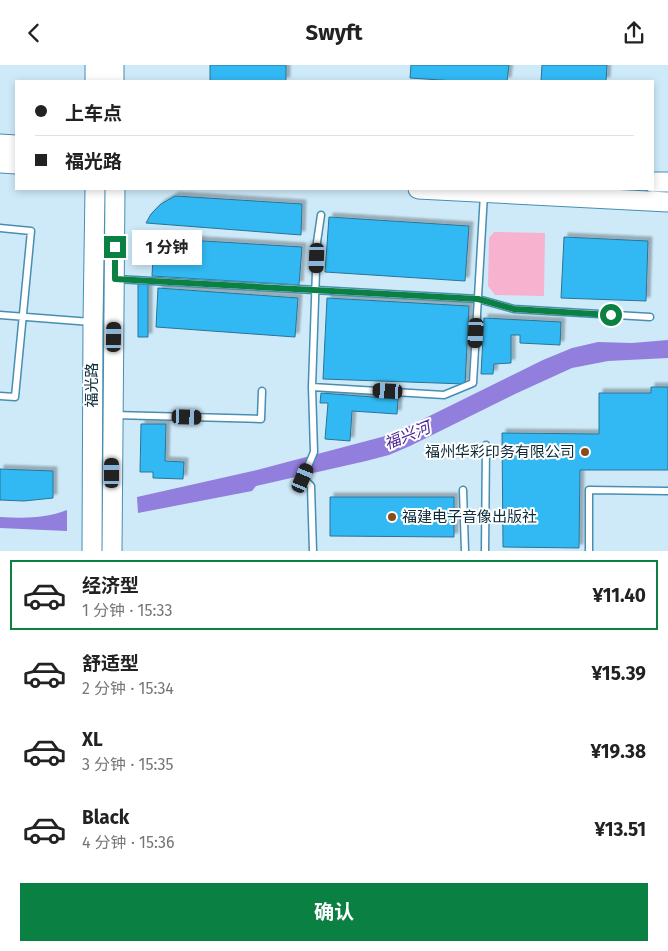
<!DOCTYPE html>
<html lang="zh">
<meta charset="utf-8">
<style>
body{margin:0;font-family:"Fira Sans","Noto Sans SC",sans-serif;background:#f2f2f2;color:#222;height:100vh;display:flex;flex-direction:column;font-size:19px;white-space:nowrap}
*{box-sizing:border-box;margin:0}
p{font-size:16px;color:#767676}
.icon{flex:none;width:28px;height:28px;fill:none;stroke:currentColor;stroke-width:2;stroke-linecap:round;stroke-linejoin:round}
.map{position:relative;height:486px;overflow:hidden}
.details{display:flex;flex-direction:column;background:#fff;flex:1}
.details>*{flex:none}
.top-card{position:absolute;left:15px;top:15px;width:639px;height:110px;border-radius:0px;box-shadow:0 2px 8px #0003;display:grid;align-content:center;height:110px;padding:0 20px;background:#fff}
.end{position:absolute;width:22px;height:22px;margin:-11px;border:6px solid #0b8043;background:#fff;box-shadow:0 0 0 2px #fff}
.from{border-radius:50%}
.bubble{position:absolute;height:35px;border-radius:0px;background:#fff;box-shadow:0 2px 8px #0003;font-size:16px;font-weight:700;line-height:35px;text-align:center}
.car{position:absolute;width:15px;height:30px;margin:-15px -8px;border-radius:6px;box-shadow:0 0 4px 1px #0007;background:linear-gradient(#222 24%,#8ab4d8 0 40%,#222 0 76%,#8ab4d8 0 86%,#222 0)}
.top-card b{display:flex;align-items:center;gap:18px;height:48px;font-size:19px}
.top-card b+b{border-top:1px solid #e0e0e0}
.top-card i{width:12px;height:12px;background:#222}
ul{padding:9px 0 0;list-style:none}
li{display:flex;align-items:center;gap:15px;height:70px;margin:0 10px 8px;padding:0 10px;border:2px solid transparent;border-radius:0px}
li div{flex:1}
li b{display:block;font-size:19px}
li em{font-style:normal;font-weight:700}
li.current{border-color:#0b8043}
li>.icon{width:45px;height:45px;stroke-width:1.5}
.button{display:flex;gap:10px;margin-top:auto;padding:10px 20px}
.button a{flex:1;height:58px;border-radius:0px;background:#0b8043;color:#fff;font-size:20px;font-weight:700;line-height:58px;text-align:center}
header{display:flex;justify-content:space-between;align-items:center;height:65px;padding:0 20px;background:#fff;font-size:22px;font-weight:700}
.map>svg:first-child{display:block}
.green{fill:#f6b2cf}
.water{fill:#927edd}
.building{fill:#30b9f3;stroke:#2b7495;filter:url(#shadow)}
.lines{fill:none;stroke-linecap:round;stroke-linejoin:round}
.service-casing{stroke:#478eb1;stroke-width:9}
.primary-casing{stroke:#478eb1;stroke-width:21}
.service{stroke:#fff;stroke-width:6}
.primary{stroke:#fff;stroke-width:19}
.route{stroke:#0b8043;stroke-width:6}
.poi-dot{fill:#8d4a1b;stroke:#fff;stroke-width:2}
.labels{text-anchor:middle;stroke-width:4;stroke-linejoin:round;paint-order:stroke}
.street-label{font-size:15px;fill:#0d2c3a;stroke:#fff}
.poi-label{font-size:15px;fill:#0d2c3a;stroke:#fff;text-anchor:end}
.water-label{font-size:16px;font-style:italic;fill:#4a2594;stroke:#fff}
</style>
<header><svg class="icon" aria-label="back" viewBox="0 0 24 24"><path d="M15 5l-7 7 7 7"/></svg>Swyft<svg class="icon" aria-label="share" viewBox="0 0 24 24"><path d="M12 15V3M7 8l5-5 5 5M5 13v7h14v-7"/></svg></header>
<div class="map">
<svg width="668" height="486" viewBox="0 0 668 486">
<defs>
<filter id="shadow"><feDropShadow dx="4" dy="-4" stdDeviation="1" flood-color="#0004"/></filter>
</defs>
<rect width="100%" height="100%" fill="#ceeaf9"/>
<path class="green" d="M494,167L545,168L544,231L495,230L488,221L489,173Z"/>
<path class="water" d="M668,275V293L608,296L572,303L515,329L410,381L389,390L366,396L256,421L252,426L138,448L137,432L257,405L393,369L543,295L572,283L598,277L632,278Z
M67,445V466L0,463V452C23,453 45,454 67,445Z"/>
<path class="building" d="M210,0H286V16H210Z
M411,0H509L507,16H455L410,13Z
M542,0H607L606,16H541Z
M175,131L302,139L301,170L146,158L151,149L161,139Z
M329,152L469,161L465,216L325,207Z
M564,172L648,176L646,236L561,233Z
M154,173L302,182L299,220L152,211Z
M138,219H148V272H138Z
M158,223L298,233L295,272L156,262Z
M327,233L469,241L465,319L323,314Z
M484,253L561,257L560,280L520,278V270H511V298L494,299L493,309H481Z
M651,322H668V405H580L579,483L503,482L502,368L599,369V328H651Z
M321,328L398,334L397,349L352,346L350,376L325,374L328,338H320Z
M141,359H166L165,396L184,397L183,414L153,413V407H140Z
M0,404L53,406V433L24,436L0,435Z
M330,432H454V472L330,471Z"/>
<g class="lines">
<g class="service-casing">
<path id="service" d="M0,163L31,166L15,332L0,331
M116,214L478,234L514,244L650,252
M0,250L91,257
M312,322L444,330L473,318L484,129
M114,350L261,354L262,326
M463,425L465,486
M313,486L311,421L303,413L314,387L312,322L317,177L321,150
M485,486L486,380
M589,486V425L668,426"/>
</g>
<g class="primary-casing">
<path id="primary" d="M95,0V16
M114,0V16
M0,79L16,80
M0,98L16,99
M652,117H668
M418,124L668,137
M92,486L93,257L95,124
M112,486L115,124"/>
</g>
<use href="#service" class="service"/>
<use href="#primary" class="primary"/>
</g>
<g class="lines">
<path class="route" d="M115,182V214L478,234L514,244L611,250"/>
</g>
<g class="poi-dot">
<circle cx="585" cy="387" r="5"/>
<circle cx="392" cy="452" r="5"/>
</g>
<g class="labels">
<g class="street-label">
<text transform="translate(92 320) rotate(-90)" y="5">福光路</text>
</g>
<g class="poi-label">
<text x="575" y="392">福州华彩印务有限公司</text>
<text x="402" y="457" text-anchor="start">福建电子音像出版社</text>
</g>
<g class="water-label">
<text transform="translate(407 370) rotate(-22)" y="6">福兴河</text>
</g>
</g>
</svg>
<i class="end from" style="left:611px;top:250px"></i>
<i class="end" style="left:115px;top:182px"></i>
<div class="bubble" style="left:132px;top:165px;width:70px">1 分钟</div>
<i class="car" style="left:317px;top:193px;rotate:182deg"></i>
<i class="car" style="left:476px;top:268px;rotate:183deg"></i>
<i class="car" style="left:114px;top:272px;rotate:1deg"></i>
<i class="car" style="left:388px;top:326px;rotate:273deg"></i>
<i class="car" style="left:187px;top:352px;rotate:92deg"></i>
<i class="car" style="left:112px;top:408px;rotate:0deg"></i>
<i class="car" style="left:303px;top:413px;rotate:23deg"></i>
<div class="top-card">
<b><i class="from"></i>上车点</b>
<b><i></i>福光路</b>
</div>
</div>
<section class="details">
<ul>
<li class="current"><svg class="icon" aria-label="car" viewBox="0 0 24 24"><path d="M5 17H2v-5l4-1 3-4h7l3 4 3 1v5h-3M9 17h6M6 11h13"/><circle cx="7" cy="17" r="2"/><circle cx="17" cy="17" r="2"/></svg><div><b>经济型</b><p>1 分钟 · 15:33</p></div><em>¥11.40</em></li>
<li><svg class="icon" aria-label="car" viewBox="0 0 24 24"><path d="M5 17H2v-5l4-1 3-4h7l3 4 3 1v5h-3M9 17h6M6 11h13"/><circle cx="7" cy="17" r="2"/><circle cx="17" cy="17" r="2"/></svg><div><b>舒适型</b><p>2 分钟 · 15:34</p></div><em>¥15.39</em></li>
<li><svg class="icon" aria-label="car" viewBox="0 0 24 24"><path d="M5 17H2v-5l4-1 3-4h7l3 4 3 1v5h-3M9 17h6M6 11h13"/><circle cx="7" cy="17" r="2"/><circle cx="17" cy="17" r="2"/></svg><div><b>XL</b><p>3 分钟 · 15:35</p></div><em>¥19.38</em></li>
<li><svg class="icon" aria-label="car" viewBox="0 0 24 24"><path d="M5 17H2v-5l4-1 3-4h7l3 4 3 1v5h-3M9 17h6M6 11h13"/><circle cx="7" cy="17" r="2"/><circle cx="17" cy="17" r="2"/></svg><div><b>Black</b><p>4 分钟 · 15:36</p></div><em>¥13.51</em></li>
</ul>
<div class="button"><a>确认</a></div>
</section>
